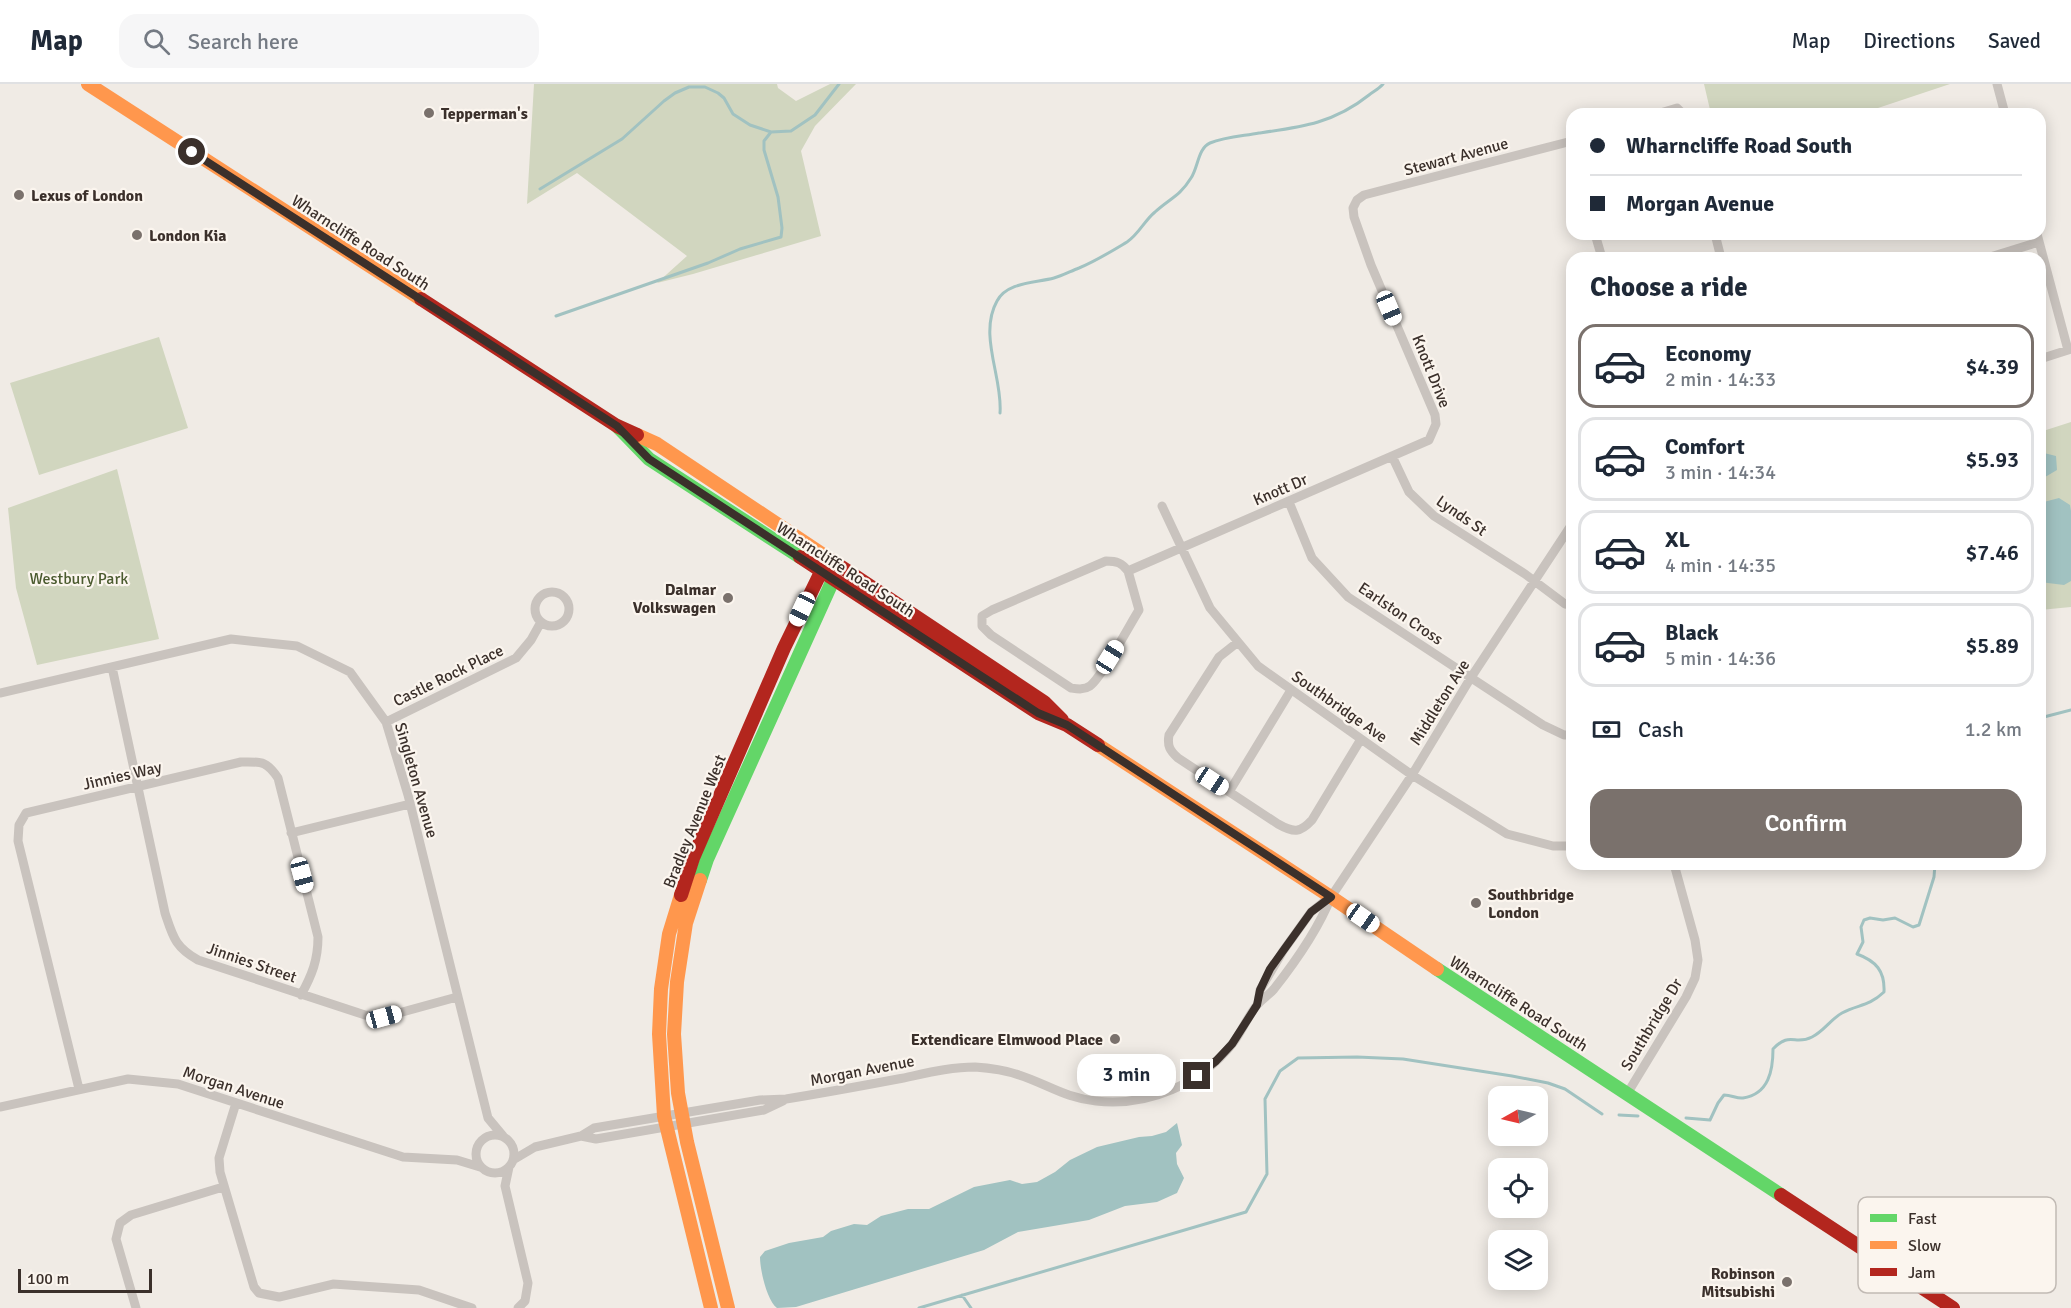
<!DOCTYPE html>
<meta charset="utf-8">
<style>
body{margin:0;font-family:Signika,sans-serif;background:#f6f6f7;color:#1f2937;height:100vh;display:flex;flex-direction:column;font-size:22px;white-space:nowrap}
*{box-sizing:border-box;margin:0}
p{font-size:20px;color:#747a83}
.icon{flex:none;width:33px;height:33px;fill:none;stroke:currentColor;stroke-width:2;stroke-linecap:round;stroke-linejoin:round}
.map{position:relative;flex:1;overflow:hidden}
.drawer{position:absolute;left:1566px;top:168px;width:480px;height:618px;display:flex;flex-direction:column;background:#fff;border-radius:18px;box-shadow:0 3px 15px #0003}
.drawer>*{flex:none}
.top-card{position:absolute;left:1566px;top:24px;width:480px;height:132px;border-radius:18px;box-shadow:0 3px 15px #0003;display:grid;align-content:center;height:132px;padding:0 24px;background:#fff}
.needle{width:39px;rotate:262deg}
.fabs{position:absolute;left:1488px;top:1002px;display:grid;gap:12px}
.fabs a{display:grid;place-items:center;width:60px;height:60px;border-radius:12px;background:#fff;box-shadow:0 3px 15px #0003;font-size:30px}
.scale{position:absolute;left:18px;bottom:15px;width:134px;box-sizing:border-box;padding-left:6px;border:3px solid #3b302b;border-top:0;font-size:16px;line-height:21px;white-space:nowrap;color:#3b302b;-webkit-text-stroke:4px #fbf5ee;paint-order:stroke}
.end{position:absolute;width:27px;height:27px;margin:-14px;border:8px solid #3b302b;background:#fff;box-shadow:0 0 0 3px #fff}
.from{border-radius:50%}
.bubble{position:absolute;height:42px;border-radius:18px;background:#fff;box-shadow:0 3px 15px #0003;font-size:20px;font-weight:600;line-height:42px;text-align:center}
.car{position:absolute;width:18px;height:36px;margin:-18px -9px;border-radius:8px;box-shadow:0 0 4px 2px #0007;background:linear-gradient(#fff 24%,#345 0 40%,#fff 0 76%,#345 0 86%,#fff 0)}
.top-card b{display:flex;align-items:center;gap:21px;height:57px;font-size:22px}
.top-card b+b{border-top:2px solid #e0e1e3}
.top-card i{width:15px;height:15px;background:#1f2937}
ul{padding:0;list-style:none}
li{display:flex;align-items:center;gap:18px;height:84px;margin:0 12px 9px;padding:0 12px;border:3px solid #e0e1e3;border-radius:18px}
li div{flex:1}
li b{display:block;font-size:22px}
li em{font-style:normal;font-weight:600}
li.active{border-color:#7a716c}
li>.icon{width:54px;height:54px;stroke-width:1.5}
h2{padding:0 24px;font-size:27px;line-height:72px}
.pay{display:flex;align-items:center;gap:15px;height:66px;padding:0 24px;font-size:22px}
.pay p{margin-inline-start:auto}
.cta{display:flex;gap:12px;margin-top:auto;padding:12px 24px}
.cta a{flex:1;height:69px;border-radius:18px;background:#7a716c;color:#fff;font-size:24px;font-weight:600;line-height:69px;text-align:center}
header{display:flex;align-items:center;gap:36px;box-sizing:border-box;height:84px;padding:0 30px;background:#fff;border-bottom:2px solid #e0e1e3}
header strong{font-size:28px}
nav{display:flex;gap:33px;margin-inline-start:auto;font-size:21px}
.search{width:420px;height:54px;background:#f6f6f7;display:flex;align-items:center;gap:15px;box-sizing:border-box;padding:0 21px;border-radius:18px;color:#747a83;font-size:22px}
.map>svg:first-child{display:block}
.green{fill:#d1d6bf}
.water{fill:#a1c2c1}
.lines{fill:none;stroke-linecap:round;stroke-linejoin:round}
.stream{stroke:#a1c2c1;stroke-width:3}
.street{stroke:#c9c3be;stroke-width:9}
.fast{stroke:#63d668;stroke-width:14}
.slow{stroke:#ff974d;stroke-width:14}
.jam{stroke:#b3261e;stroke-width:14}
.route{stroke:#3b302b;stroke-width:8}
.poi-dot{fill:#7a716c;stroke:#fbf5ee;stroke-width:2}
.labels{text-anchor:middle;stroke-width:4.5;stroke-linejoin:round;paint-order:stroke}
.poi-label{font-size:16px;font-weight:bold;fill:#3b302b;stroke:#fbf5ee;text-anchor:start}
.street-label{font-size:16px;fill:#3b302b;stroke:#fbf5ee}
.park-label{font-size:16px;fill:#4a5a2e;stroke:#fbf5ee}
.key{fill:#fbf5ee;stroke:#c1bab4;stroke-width:1.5}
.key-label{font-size:16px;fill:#3b302b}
</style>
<header>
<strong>Map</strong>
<div class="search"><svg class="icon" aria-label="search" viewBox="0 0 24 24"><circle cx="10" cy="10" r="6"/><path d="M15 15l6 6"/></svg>Search here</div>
<nav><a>Map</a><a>Directions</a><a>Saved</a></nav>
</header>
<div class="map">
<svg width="2071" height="1224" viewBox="0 0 2071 1224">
<rect width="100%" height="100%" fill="#f0ebe5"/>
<path class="green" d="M534,0H777L778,4L796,17L830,0H856L815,42L801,67L821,152L693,190L657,199L687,172L577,89L527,120Z
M1704,0H1950L1860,30H1711Z
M159,253L188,344L39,391L10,299Z
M2071,338V523L2040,526V348Z
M117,385L159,555L37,581L16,504L8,424Z"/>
<path class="water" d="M2044,369L2056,372L2057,386L2040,396V370Z
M2059,414L2070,421L2071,427V497L2064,501L2040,498V419Z
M1177,1039L1182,1061L1176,1069L1177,1080L1184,1094L1177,1109L1157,1118L1125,1122L1089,1136L1018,1148L984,1166L796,1223L777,1224C767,1217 760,1186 760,1173L765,1167L789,1159L823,1153L831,1147L854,1140L867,1141L881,1132L908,1125H929L974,1103L1010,1096L1022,1100L1037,1098L1055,1088L1070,1076L1097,1063L1139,1053L1152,1052L1166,1048Z"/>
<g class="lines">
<path class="stream" d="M540,105L622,55L664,17L675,9L689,3H705L718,9L724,14L733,30L750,41L771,48L791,47L815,31L839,0
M556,232L708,179L740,165L781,153L782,144L778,113L764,66V57L771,48
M1000,329C1003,294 978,251 997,217C1007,198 1035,199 1054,194C1062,192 1071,187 1079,184C1096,177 1112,167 1127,158C1139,150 1144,137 1155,128C1169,115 1180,112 1191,94C1198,84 1198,64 1210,59C1225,53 1243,52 1259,49C1302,43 1334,39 1369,11C1374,7 1379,5 1383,0
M2040,634L2071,626
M1619,1031L1638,1032
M1686,1034L1710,1036L1718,1019L1724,1011C1732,1011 1737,1015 1743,1014C1769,1010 1773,986 1773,965C1790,947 1795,962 1812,953C1824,947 1831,935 1842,929C1859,920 1868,923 1884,908C1885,887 1876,877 1857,870L1863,858L1861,843L1864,836L1870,834L1883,836L1895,834L1913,843L1919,841L1934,793L1935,780
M962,1211L971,1224
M919,1224L1246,1128L1267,1090L1265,1015L1280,987L1298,974L1357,973L1403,975L1512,992L1548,999L1565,1005L1602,1030"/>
<path class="street" d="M1997,0L2005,30
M1657,30L1677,24L1683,30
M1595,150L1602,174
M1715,150L1721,174
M2037,150L2068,266
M1987,174L2039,158
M2040,275L2071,265
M1392,372L1409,408L1434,432L1525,490L1565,520L1572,521
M1289,418L1312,474L1348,513L1543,641L1564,651H1572
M1162,422L1210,524L1258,582L1412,691L1507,750L1553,762H1572
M1128,487L1139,526C1129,542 1102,593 1090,602C1084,606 1078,605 1071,604L991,551L982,542V532L992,526L1106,477C1117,477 1122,479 1128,487L1429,356L1436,340L1435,331L1371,181L1354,133L1353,124L1357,116L1364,111L1572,57
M535 525a17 17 0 1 1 34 0a17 17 0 1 1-34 0Z
M1238,558L1219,573L1169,651C1167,662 1170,667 1178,674L1278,740C1294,749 1300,749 1312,736L1361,655
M112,583L165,829C173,853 175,863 198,876L365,931L384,933L457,913
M0,609L231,555L297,562L350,588L386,638L408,711L488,1034L503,1052
M386,638L516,574L531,556L541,538
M1229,708L1291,606
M291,749L410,720
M1258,920L1260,906L1283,867L1311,828L1330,813
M79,1005L18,757L19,741L26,729L241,678C261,678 266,676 278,694L318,853C318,876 312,891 301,911
M1627,1010L1686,913L1695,894L1698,876L1695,856L1674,780
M236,1019L219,1074L220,1088L254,1203L259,1209L279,1213L333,1200L419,1206L472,1224
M0,1023L128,995L178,1000L403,1073L457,1076L480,1083
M476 1070a19 19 0 1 1 38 0a19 19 0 1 1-38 0Z
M581,1052L596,1055L764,1026L783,1017
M513,1076L535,1063L581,1052L594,1044L760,1016L786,1015C823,1009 861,1002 898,995C923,990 949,983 975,983C990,984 1005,986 1019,991C1047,1000 1065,1014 1096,1017C1148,1023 1201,1000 1233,959C1242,947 1248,932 1257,921C1262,915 1269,911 1274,905C1296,877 1318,846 1331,813L1412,691L1470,595L1572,440
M509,1083L505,1102L528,1199L525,1217L518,1224
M136,1224L116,1155L120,1139L131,1131L223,1103"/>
<path class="fast" d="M617,342L649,375L800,473
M700,796L707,775L833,496
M1437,885L1781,1111"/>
<path class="slow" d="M88,0L421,215
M637,351L657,360L831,476
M1098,661L1331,813L1437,885
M700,796L686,839L677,898L674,950L678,1009L687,1058L728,1224
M681,811L669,850L661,905L659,950L664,1032L711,1224"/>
<path class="jam" d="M421,215L617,342L637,351
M800,473L1038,629L1067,641L1098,661
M831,476L1044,618L1062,636
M681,811L693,774L784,564L821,488
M1781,1111L1953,1224"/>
</g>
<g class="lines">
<path class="route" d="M192,68L617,342L649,375L1038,629L1067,641L1331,813L1311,828L1270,885L1260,906L1257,921L1232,960L1216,977L1197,992"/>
</g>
<g class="poi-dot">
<circle cx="429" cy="29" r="6"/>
<circle cx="19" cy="111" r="6"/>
<circle cx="137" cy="151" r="6"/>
<circle cx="728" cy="514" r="6"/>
<circle cx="1476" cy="819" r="6"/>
<circle cx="1115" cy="955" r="6"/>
<circle cx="1787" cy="1198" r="6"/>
</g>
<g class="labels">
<g class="poi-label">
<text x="441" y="35">Tepperman's</text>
<text x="31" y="117">Lexus of London</text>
<text x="149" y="157">London Kia</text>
<text x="716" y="511" text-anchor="end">Dalmar<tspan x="716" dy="18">Volkswagen</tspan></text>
<text x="1488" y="816">Southbridge<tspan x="1488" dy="18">London</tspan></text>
<text x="1103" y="961" text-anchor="end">Extendicare Elmwood Place</text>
<text x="1775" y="1195" text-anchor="end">Robinson<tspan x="1775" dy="18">Mitsubishi</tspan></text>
</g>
<g class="street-label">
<text transform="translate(1456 72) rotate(-15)" y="6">Stewart Avenue</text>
<text transform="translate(361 158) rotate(33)" y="6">Wharncliffe Road South</text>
<text transform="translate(1432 287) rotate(68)" y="6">Knott Drive</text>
<text transform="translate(1280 405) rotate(-23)" y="6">Knott Dr</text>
<text transform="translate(1462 431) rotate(35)" y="6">Lynds St</text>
<text transform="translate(846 485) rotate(33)" y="6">Wharncliffe Road South</text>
<text transform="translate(1401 529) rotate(34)" y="6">Earlston Cross</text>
<text transform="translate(448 591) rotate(-26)" y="6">Castle Rock Place</text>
<text transform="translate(1439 618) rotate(-58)" y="6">Middleton Ave</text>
<text transform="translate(1340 622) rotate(35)" y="6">Southbridge Ave</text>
<text transform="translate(122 691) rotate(-13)" y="6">Jinnies Way</text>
<text transform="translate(417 696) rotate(74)" y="6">Singleton Avenue</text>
<text transform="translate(694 737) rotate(-68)" y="6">Bradley Avenue West</text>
<text transform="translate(252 878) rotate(19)" y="6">Jinnies Street</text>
<text transform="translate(1519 919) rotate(33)" y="6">Wharncliffe Road South</text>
<text transform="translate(1651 940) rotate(-59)" y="6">Southbridge Dr</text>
<text transform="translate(862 986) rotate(-11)" y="6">Morgan Avenue</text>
<text transform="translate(234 1003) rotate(18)" y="6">Morgan Avenue</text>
</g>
<g class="park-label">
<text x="79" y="500">Westbury Park</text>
</g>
</g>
<rect x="1858" y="1113" width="198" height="96" rx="9" class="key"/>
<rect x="1870" y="1130" width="27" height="8" fill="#63d668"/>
<rect x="1870" y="1157" width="27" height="8" fill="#ff974d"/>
<rect x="1870" y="1184" width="27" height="8" fill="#b3261e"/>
<g class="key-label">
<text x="1908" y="1140">Fast</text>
<text x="1908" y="1167">Slow</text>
<text x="1908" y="1194">Jam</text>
</g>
</svg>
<div class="fabs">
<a><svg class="needle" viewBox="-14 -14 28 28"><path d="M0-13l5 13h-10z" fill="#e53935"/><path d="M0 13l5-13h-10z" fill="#747a83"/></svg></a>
<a><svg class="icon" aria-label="locate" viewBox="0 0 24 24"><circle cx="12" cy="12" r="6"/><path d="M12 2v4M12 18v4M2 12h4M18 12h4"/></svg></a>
<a><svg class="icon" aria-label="layers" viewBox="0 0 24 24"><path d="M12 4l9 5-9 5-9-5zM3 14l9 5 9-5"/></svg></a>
</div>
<div class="scale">100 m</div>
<i class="end from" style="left:192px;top:68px"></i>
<i class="end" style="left:1197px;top:992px"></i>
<div class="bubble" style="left:1077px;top:970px;width:99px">3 min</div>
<i class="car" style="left:1389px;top:224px;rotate:157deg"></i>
<i class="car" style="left:802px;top:525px;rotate:205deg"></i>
<i class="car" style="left:1110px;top:573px;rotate:32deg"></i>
<i class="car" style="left:1212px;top:697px;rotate:123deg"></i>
<i class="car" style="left:302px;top:791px;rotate:165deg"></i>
<i class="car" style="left:1363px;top:834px;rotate:125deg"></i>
<i class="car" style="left:384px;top:933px;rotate:75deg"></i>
<div class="top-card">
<b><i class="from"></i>Wharncliffe Road South</b>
<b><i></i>Morgan Avenue</b>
</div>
<section class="drawer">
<h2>Choose a ride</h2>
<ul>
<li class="active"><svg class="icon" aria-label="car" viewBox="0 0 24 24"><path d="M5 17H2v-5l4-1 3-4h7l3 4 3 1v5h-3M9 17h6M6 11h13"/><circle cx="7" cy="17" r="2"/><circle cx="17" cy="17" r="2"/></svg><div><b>Economy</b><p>2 min · 14:33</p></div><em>$4.39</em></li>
<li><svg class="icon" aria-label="car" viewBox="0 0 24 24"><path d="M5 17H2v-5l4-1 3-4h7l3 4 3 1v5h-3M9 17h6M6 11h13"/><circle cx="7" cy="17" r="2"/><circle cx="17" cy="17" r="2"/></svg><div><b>Comfort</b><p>3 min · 14:34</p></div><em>$5.93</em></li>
<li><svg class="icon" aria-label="car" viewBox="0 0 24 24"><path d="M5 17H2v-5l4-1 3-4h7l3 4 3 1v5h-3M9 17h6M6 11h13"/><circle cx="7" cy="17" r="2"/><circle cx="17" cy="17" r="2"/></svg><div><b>XL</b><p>4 min · 14:35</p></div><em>$7.46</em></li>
<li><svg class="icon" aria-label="car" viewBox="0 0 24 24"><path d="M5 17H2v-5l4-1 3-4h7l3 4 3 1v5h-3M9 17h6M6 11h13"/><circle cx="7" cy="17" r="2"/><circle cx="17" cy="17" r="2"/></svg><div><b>Black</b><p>5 min · 14:36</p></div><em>$5.89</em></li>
</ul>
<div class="pay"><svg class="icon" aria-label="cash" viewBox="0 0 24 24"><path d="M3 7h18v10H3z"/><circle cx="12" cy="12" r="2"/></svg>Cash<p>1.2 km</p></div>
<div class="cta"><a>Confirm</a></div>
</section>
</div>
